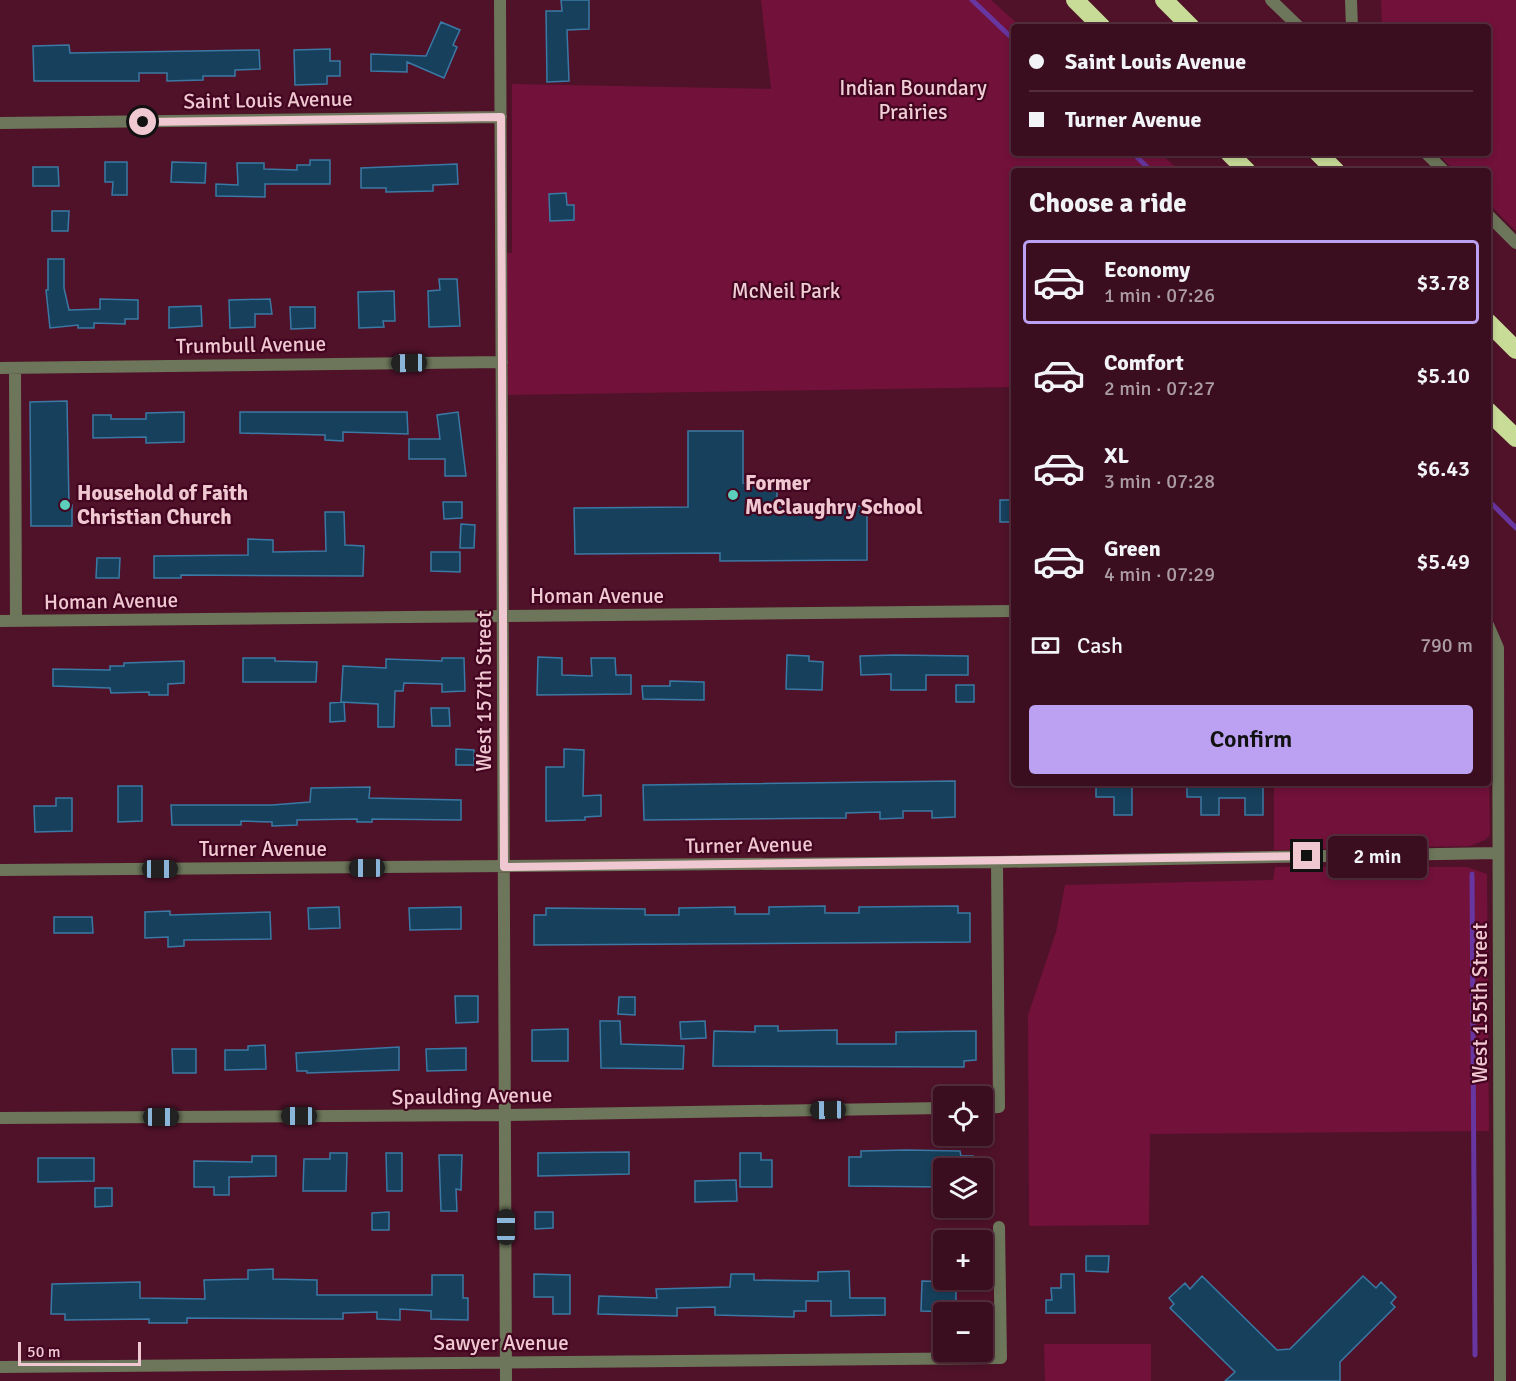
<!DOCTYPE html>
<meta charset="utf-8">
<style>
body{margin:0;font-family:Signika,sans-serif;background:#461c2c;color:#f1f3f6;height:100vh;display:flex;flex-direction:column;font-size:22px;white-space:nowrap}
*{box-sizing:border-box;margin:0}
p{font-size:20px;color:#ac9ca4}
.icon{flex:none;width:33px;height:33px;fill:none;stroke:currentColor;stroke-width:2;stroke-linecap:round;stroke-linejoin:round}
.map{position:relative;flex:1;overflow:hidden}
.sheet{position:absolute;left:1011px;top:168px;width:480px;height:618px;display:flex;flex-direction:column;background:#3b0e1f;border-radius:6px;box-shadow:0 3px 9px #0003,0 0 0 2px #542e3d}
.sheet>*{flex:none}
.top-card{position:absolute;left:1011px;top:24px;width:480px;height:132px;border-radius:6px;box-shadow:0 3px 9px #0003,0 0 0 2px #542e3d;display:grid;align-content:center;height:132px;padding:0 18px;background:#3b0e1f}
.tools{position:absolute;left:933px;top:1086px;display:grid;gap:12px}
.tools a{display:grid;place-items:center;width:60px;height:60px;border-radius:6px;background:#3b0e1f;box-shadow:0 3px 9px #0003,0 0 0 2px #542e3d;font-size:30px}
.scale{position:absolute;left:18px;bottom:15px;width:123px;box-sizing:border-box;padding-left:6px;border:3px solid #f0c8d2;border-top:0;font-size:16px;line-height:21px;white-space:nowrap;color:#f0c8d2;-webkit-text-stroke:4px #43051f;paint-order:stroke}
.end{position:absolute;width:27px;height:27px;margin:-14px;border:8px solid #f0c8d2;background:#111;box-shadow:0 0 0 3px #111}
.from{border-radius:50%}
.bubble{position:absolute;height:42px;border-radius:6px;background:#3b0e1f;box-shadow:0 3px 9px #0003,0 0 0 2px #542e3d;font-size:20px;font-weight:600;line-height:42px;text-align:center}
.car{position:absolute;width:18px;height:36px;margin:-18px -9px;border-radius:8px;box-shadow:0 0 4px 2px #0007;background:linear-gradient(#222 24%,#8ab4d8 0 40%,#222 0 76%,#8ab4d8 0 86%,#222 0)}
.top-card b{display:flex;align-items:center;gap:21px;height:57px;font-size:22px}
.top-card b+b{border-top:2px solid #542e3d}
.top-card i{width:15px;height:15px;background:#f1f3f6}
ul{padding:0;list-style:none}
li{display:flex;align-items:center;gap:18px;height:84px;margin:0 12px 9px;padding:0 6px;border:3px solid transparent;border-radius:6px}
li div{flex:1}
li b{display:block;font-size:22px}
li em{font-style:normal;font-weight:600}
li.selected{border-color:#bca0f2}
li>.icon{width:54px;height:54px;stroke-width:1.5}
h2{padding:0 18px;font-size:27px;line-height:72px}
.pay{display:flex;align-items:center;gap:15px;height:66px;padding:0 18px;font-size:22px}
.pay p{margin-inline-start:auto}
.action{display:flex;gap:12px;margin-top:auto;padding:12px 18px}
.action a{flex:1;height:69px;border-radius:6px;background:#bca0f2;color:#111;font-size:24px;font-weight:600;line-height:69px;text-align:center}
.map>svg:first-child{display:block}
.green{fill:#72113a}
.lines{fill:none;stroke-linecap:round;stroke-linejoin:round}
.stream{stroke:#6736a0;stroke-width:5}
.building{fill:#17405c;stroke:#3b79a4;stroke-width:1.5}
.minor{stroke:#6d765a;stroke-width:12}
.motorway{stroke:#c8dc97;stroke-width:18}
.route{stroke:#f0c8d2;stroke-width:8}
.poi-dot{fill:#5bcebc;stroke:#43051f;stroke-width:2}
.labels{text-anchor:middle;stroke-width:4.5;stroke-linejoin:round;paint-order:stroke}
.park-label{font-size:21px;fill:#efced6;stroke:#43051f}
.street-label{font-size:21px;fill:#f0c8d2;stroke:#43051f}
.poi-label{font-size:21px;font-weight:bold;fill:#f0c8d2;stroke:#43051f;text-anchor:start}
</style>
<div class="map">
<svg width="1516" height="1381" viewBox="0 0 1516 1381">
<rect width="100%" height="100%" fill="#4f1229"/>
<path class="green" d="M761,0H991L1021,27H1014V153H1160L1180,171H1014V387L502,395L501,253H512V84L771,89Z
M1381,0H1516V231L1488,203V171H1455L1437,153H1488V27H1382Z
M1488,702L1490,835L1485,840L1470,846L1274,850V783H1488Z
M1275,867H1467L1487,874L1489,1131L1150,1134L1149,1225L1029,1226L1028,1015L1056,932L1065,885L1273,880Z
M1044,1344H1151V1381H1045Z"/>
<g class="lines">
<path class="stream" d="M972,0L1014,40
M1133,153L1151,171
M1488,500L1516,528
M1472,874L1475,1355"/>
</g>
<path class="building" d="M561,0H589V29L567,30L569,81L547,82L546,11H562Z
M441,22L460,30L453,45L457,47L444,78L407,62V72L371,71V54L426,56Z
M69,45L70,53L259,50L260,69L235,70V76H203V80L167,81V73H139V81H34L33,46Z
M330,49V61H340V76H327V84L295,85L294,50Z
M310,160H330V184H265V197L216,196V184L238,185L237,163H264V169L297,170V165H310Z
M105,162H127V195H112L113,182H105Z
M172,162L206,163L205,183L171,182Z
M457,164L458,184L433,185V191L386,192V188H361V168Z
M33,167H58L59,186H33Z
M566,193L567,205H574V220L550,221L549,194Z
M52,211H69L68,231H52Z
M48,259H64V288L69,310L100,309V299L138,300V319H125V324L94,323V328H78V325L50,328L46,290H48Z
M439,279H457L460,326L429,327L428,291L440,290Z
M394,291L395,321H383L384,327L359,328L358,292Z
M270,299L272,314H255V327L230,328L229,300Z
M201,306L202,326L169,328V307Z
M290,307H315V328L291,329Z
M67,401L69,505H72V526H31L30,402Z
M184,412V442L146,443V437L93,438V415H111V419H146V413Z
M240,412H407L408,434L343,432V441L325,440V435L240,433Z
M458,412L466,476H445V459H409V439H440L437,415Z
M688,431H743V483H777V507L867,506V560L720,561V553L575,554L574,508L688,507Z
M1000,500H1014V522H1000Z
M443,502H462V518L444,519Z
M325,512H344L345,545L364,546L363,576L181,575V578H154V556L248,555V539L273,540V552L326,551Z
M461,524L475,525L474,548H460Z
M431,552H460V572L431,571Z
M97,558H120L119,578H96Z
M787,655L809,656V661L823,662L822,690L786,689Z
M895,655L968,656V675H926V690H891V674L861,675L860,656Z
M538,657L562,658V675L592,676L591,658H615L616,675H631V694L537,695Z
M243,658H275V661L317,662L316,682H243Z
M442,658H464L465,691L442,692V684L404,683L403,691H395L394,727H378V704L341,702L343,666L386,668V659L442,661Z
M184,661V683L168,684V695H149V692L111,693L110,688L53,686V669L110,670V666H124V663Z
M670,681L704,682V700L643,699L642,686H670Z
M956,685H974V702H956Z
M344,702L345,721L330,722V703Z
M431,708H449L450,726H432Z
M456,749L474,750V765H456Z
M564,749L584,750L583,796L601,795V816L585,817V820L546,821V767H564Z
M955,781V817L932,818V811H903V818L880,819V812L846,813V818L644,820L643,785Z
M1096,783H1132V815H1114V797H1096Z
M1187,783H1263V815H1245V798H1219V815H1201V797H1187Z
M118,786H142V821L118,822Z
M370,787L369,798L461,800V820L372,819V822H357V819L297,820V825L272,826V822L241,821V825H172L171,805H272L310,802L311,788Z
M56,798H72V831L35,832L34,806H56Z
M825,906V913H859V907L958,906V913H970V942L534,945V915H546V908L645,909V915H679V908L735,907V914H769V907Z
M339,907L340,928L309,929L308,908Z
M461,907V929L410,930L409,908Z
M170,911V915L270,912L271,939L184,940V946L168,947V937L145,938V912Z
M54,917H92L93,933H54Z
M455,996H478V1022L456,1023Z
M619,997H635V1015L618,1014Z
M600,1021H620L621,1044L684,1046L683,1069L601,1068Z
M705,1021L706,1038L681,1039L680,1022Z
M755,1026H778V1031L837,1030V1044H896V1032L976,1031V1060L964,1061V1067L713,1066L714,1031L755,1032Z
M568,1029V1061H532V1030Z
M265,1045L266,1069L225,1070V1050H248V1046Z
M399,1047V1070L307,1073V1071H297L296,1053Z
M466,1048V1070L427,1071L426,1049Z
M172,1049H196V1073H173Z
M906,1150L960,1151L961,1156H973V1168H944V1187L849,1186V1157H861V1151Z
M629,1152V1174L538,1176V1153Z
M330,1153H347L346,1191H303L304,1159H330Z
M386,1153H402V1191H387Z
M740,1153H761V1160H772V1187H740Z
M439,1155H462L461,1190L456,1189L457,1211H441Z
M252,1156H276V1176L229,1177V1195H214V1187H194V1161L252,1162Z
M38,1158H94V1181L38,1182Z
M736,1180L737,1201L695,1202V1181Z
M95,1188H112V1206L95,1207Z
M389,1212V1230H372V1213Z
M535,1212H553V1228L535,1229Z
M1086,1256H1109L1108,1272L1086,1271Z
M273,1269V1279L317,1280V1295H432V1275H463V1298H468V1320L431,1319V1311L400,1309V1320L377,1319V1312L343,1313V1319L187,1318V1323H149V1319L65,1320V1314H51L52,1284L140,1282V1298L205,1299L204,1280L248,1279V1270Z
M849,1271L850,1298H885V1315L831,1316V1301H806V1311H794V1317L715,1315V1307L677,1308V1316L598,1314L599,1296L657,1298L656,1289L730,1287L731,1274H754V1280L818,1281V1272Z
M534,1274L570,1275V1314H553V1297H534Z
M1061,1274H1074L1075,1313H1046V1300H1052L1051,1288H1061Z
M1202,1276L1277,1350L1290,1349L1363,1276L1376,1288L1381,1282L1396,1297L1391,1303L1395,1307L1340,1362V1381H1225L1235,1372L1170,1308L1174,1304L1169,1298L1185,1283L1190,1289Z
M922,1281L956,1282V1312L921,1311Z"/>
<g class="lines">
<path class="minor" d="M500,0L506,1381
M1271,0L1299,27
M1351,0L1352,27
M0,123L501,117
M1426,153L1444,171
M1488,215L1516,243
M0,368L502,362
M15,368L16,621
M0,621L1014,611
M1488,625L1498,648L1500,1381
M0,870L997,862L1498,853
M982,1108L999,1107L997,862
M0,1118L505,1115L944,1108
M0,1367L1001,1358L999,1227"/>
<path class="motorway" d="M1075,0L1102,27
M1164,0L1191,27
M1229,153L1247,171
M1318,153L1336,171
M1488,322L1516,350
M1488,411L1516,438"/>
</g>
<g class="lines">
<path class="route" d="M143,122L501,117L504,867L1307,856"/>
</g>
<g class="poi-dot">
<circle cx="733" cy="495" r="6"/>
<circle cx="65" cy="505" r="6"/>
</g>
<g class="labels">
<g class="park-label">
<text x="913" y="95">Indian Boundary<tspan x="913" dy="24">Prairies</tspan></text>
<text x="786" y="298">McNeil Park</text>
</g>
<g class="street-label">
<text transform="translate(268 100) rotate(-1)" y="7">Saint Louis Avenue</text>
<text transform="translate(251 345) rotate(-1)" y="7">Trumbull Avenue</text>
<text x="597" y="603">Homan Avenue</text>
<text transform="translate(111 601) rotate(-1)" y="7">Homan Avenue</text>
<text transform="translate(484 691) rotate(-90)" y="7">West 157th Street</text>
<text transform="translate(749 845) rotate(-1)" y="7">Turner Avenue</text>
<text x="263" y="856">Turner Avenue</text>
<text transform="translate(1480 1003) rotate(-90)" y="7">West 155th Street</text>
<text transform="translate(472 1096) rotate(-1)" y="7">Spaulding Avenue</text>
<text x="501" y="1350">Sawyer Avenue</text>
</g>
<g class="poi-label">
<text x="745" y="490">Former<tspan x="745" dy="24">McClaughry School</tspan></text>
<text x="77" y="500">Household of Faith<tspan x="77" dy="24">Christian Church</tspan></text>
</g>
</g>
</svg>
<div class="tools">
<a><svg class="icon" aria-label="locate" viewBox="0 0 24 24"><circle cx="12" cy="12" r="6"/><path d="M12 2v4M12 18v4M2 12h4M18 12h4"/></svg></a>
<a><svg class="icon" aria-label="layers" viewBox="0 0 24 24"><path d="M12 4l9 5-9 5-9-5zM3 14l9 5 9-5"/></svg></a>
<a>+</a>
<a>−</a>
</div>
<div class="scale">50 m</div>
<i class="end from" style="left:143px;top:122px"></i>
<i class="end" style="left:1307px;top:856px"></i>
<div class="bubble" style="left:1328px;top:836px;width:99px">2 min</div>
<i class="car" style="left:409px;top:363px;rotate:269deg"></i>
<i class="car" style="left:367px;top:868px;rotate:270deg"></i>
<i class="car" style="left:160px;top:869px;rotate:90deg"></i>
<i class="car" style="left:828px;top:1110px;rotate:269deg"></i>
<i class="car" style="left:299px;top:1116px;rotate:270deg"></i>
<i class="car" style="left:161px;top:1117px;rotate:90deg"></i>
<i class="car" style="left:506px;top:1227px;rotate:0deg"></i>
<div class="top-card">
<b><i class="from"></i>Saint Louis Avenue</b>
<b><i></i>Turner Avenue</b>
</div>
<section class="sheet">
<h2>Choose a ride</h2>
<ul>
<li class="selected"><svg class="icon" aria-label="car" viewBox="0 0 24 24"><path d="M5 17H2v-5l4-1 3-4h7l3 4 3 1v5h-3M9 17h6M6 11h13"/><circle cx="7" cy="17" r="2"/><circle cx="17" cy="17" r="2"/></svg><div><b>Economy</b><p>1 min · 07:26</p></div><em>$3.78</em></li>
<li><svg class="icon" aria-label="car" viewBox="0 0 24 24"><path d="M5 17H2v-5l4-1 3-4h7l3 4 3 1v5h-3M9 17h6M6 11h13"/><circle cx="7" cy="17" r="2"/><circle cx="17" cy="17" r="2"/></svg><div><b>Comfort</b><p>2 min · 07:27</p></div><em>$5.10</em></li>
<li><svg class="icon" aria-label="car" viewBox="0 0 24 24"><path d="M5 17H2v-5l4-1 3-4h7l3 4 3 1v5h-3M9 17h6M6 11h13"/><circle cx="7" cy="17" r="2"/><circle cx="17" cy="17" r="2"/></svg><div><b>XL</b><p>3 min · 07:28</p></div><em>$6.43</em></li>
<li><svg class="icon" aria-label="car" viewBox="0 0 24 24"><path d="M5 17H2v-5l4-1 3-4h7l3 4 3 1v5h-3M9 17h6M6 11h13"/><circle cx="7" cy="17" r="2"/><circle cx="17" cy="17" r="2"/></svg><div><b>Green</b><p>4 min · 07:29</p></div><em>$5.49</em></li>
</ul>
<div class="pay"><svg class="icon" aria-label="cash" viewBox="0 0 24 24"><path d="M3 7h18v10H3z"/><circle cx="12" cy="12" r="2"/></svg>Cash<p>790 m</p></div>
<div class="action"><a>Confirm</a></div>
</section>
</div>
